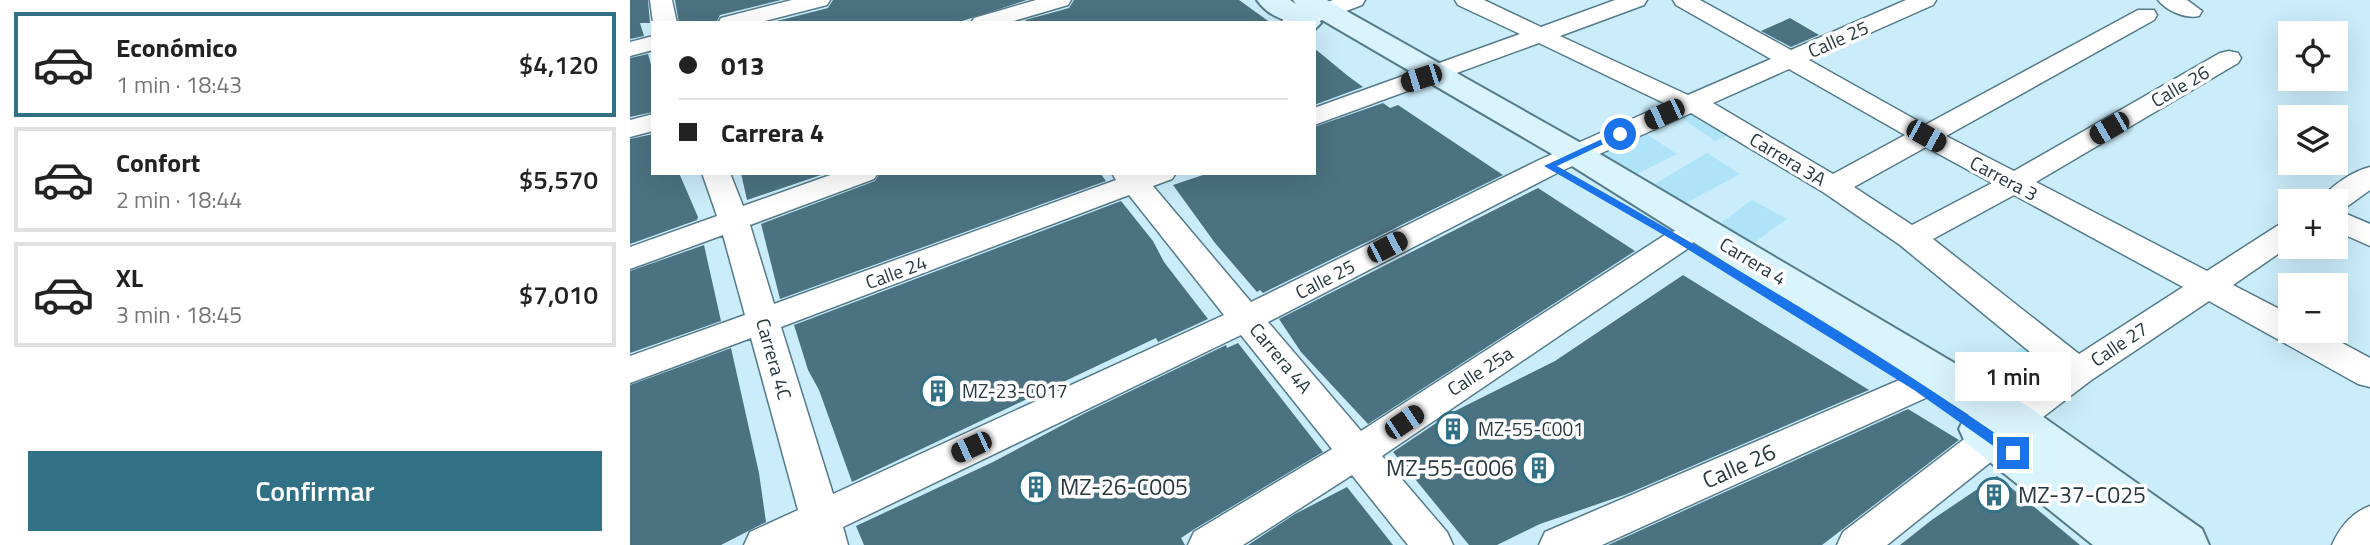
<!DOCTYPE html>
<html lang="es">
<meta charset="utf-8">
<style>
body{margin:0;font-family:"Titillium Web",sans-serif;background:#f2f2f2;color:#222;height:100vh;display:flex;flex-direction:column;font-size:26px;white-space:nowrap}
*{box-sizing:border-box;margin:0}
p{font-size:23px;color:#767676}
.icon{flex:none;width:38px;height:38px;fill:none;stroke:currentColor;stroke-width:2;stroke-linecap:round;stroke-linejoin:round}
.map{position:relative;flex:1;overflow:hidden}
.side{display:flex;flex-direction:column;background:#fff;width:630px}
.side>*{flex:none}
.banner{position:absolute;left:21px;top:21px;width:665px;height:154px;border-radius:0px;box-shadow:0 7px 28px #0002;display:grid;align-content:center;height:154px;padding:0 28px;background:#fff}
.tools{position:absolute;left:1648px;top:21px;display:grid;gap:14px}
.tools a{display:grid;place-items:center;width:70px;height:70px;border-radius:0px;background:#fff;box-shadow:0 7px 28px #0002;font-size:35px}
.end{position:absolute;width:32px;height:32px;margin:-16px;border:9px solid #1a73e8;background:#fff;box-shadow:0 0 0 4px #fff}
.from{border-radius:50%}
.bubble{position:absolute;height:49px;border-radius:0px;background:#fff;box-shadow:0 7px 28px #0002;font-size:23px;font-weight:600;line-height:49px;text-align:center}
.car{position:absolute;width:21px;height:42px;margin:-21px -10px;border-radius:9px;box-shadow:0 0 5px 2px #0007;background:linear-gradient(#222 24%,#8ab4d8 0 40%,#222 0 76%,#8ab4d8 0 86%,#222 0)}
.banner b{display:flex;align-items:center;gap:24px;height:66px;font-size:26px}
.banner b+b{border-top:2px solid #e0e0e0}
.banner i{width:18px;height:18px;background:#222}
ul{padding:12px 0 0;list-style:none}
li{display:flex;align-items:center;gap:21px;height:105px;margin:0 14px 10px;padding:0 14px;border:4px solid #e0e0e0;border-radius:0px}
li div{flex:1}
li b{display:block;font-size:26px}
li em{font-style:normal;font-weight:600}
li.current{border-color:#327086}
li>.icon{width:63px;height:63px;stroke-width:1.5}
.cta{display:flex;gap:14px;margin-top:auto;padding:14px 28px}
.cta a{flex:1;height:80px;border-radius:0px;background:#327086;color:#fff;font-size:28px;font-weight:600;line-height:80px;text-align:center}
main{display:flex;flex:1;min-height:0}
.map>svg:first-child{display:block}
.built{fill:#afe3f7}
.building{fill:#4b7281}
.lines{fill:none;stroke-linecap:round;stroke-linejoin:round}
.minor-casing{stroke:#547b8a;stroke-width:3}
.secondary-casing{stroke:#547b8a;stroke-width:4}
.minor{fill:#fff;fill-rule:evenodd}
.secondary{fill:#daf4fe;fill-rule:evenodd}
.route{fill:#1a73e8}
.labels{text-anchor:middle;stroke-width:7;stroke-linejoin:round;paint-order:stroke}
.street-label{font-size:19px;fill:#27383f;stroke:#fff}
.poi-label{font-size:19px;fill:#27383f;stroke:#fff;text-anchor:start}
.near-street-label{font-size:23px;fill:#27383f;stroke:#fff}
.near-poi-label{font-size:23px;fill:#27383f;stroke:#fff;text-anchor:start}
</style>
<main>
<section class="side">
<ul>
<li class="current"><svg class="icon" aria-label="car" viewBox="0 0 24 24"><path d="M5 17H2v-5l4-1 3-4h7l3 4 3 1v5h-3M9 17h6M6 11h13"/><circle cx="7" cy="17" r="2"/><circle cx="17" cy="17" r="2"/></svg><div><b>Económico</b><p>1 min · 18:43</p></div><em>$4,120</em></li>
<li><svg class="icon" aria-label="car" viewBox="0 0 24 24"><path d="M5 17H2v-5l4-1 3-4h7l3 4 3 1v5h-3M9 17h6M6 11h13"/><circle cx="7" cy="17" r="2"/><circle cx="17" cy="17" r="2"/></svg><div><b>Confort</b><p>2 min · 18:44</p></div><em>$5,570</em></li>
<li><svg class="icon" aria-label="car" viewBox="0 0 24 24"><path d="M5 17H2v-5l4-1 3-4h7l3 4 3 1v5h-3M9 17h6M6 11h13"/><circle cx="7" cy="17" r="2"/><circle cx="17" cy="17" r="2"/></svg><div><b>XL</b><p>3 min · 18:45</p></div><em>$7,010</em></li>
</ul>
<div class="cta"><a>Confirmar</a></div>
</section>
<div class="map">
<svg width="1740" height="545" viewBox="0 0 1740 545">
<rect width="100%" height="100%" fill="#cbecfa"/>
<path class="built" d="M1071,109L1106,131L1085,141L1051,118Z
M1015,133L1047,154L993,181L957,159Z
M1077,153L1110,174L1041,211L1011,192Z
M1122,200L1157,219L1108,254L1076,234Z
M1395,346L1422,368L1379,399L1345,374Z"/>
<path class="building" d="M0,0H18L20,23H10L14,36L0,39Z
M45,0H151L90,15L86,23H49Z
M203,0H397L326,23H139L198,8Z
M444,0H609L641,23H397L395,20L439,8Z
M1160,18L1189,35L1161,47L1131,31Z
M684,48L718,76L733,87L684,105Z
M18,54L23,72V112L0,117V58Z
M753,103L760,108L768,105L873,175L633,293L630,290L627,292L585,243L543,185L579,173H684V127Z
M23,134V173H49L68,217L67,220L0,244V139Z
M111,173H197L117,200Z
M250,173H470L476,181L150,299L131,224L245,181Z
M908,188L1005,251L738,424L671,352L649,319Z
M491,201L523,241L534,262L578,319L528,342L526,338L222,482L189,390L178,370L164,325Z
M74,245L91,321L0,353V271Z
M1053,275L1239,390L997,494L910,524L867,545H839L763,452L821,413L925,361Z
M608,343L693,452L563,530L551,538L555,545H234L226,526L363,462L455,413L596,345L597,348Z
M101,348L129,473L136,522L91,545H0V385Z
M1278,409L1329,440L1192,545H978Z
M1367,476L1450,545H1270L1303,519Z
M717,487L763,545H618L665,514Z"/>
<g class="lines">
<g class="minor-casing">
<path id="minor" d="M20,0H42L47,23H23Z
M162,0H200L197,5L127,23H88L91,18Z
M406,0H441L438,5L377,23H341L344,18Z
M703,0H735L732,5L684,23H651L654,18Z
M825,0H854L911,27L985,0H1017L1014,5L930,36L1058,95L1141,59L1046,5L1043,0H1070L1161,50L1276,0H1306L1303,5L1179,60L1295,125L1508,10H1524L1527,15L1524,20L1316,136L1384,171L1590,53L1599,51L1608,53L1611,58L1608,63L1406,182L1577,271L1650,224L1661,221V245L1603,285L1661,315V331H1690L1740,358V387L1728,384L1579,301L1460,381L1396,430L1377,449L1257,545H1207L1213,532L1423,371L1270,245L1193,192L1061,113L929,172L638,322L731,431L1038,233L1049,230L1060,233L1064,240L1060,247L752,456L817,532L823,545H778L722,475L613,545H558L564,532L702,449L611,335L213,527L218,545H114L120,532L168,510L121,338L0,383V356L115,315L93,235L0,269V247L87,216L72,173H100L113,206L206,173H248L244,179L120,225L144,304L486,180L482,173H546L542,179L523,186L621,302L909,160L1036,104L909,43L684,125V108L890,34L828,5ZM1159,69L1275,135L1203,174L1083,103ZM1296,147L1362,183L1282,225L1224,187ZM499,195L594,315L203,494L151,327ZM1384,195L1553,287L1449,354L1303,239Z
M1528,0H1557L1572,11L1569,16C1555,19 1537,11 1528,0Z
M23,36V50L0,56V42Z
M23,114V131L0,137V120Z
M1740,167V190L1715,208L1707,210L1740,224V246L1706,231V201H1690C1700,186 1723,171 1740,167Z
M1288,372L1300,376L1306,386L1300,396L972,545H909L915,532Z
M1740,506V545H1702C1710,527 1721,513 1740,506Z"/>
</g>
<g class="secondary-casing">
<path id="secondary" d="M627,0H660L666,4L663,0H697L958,147L1399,407L1572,529L1579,545H1463L1335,442L1329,429L1335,416L1339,415L934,161L687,17L691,23L684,30V23C662,23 641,20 627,0Z"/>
</g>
<use href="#minor" class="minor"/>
<use href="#secondary" class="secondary"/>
</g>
<path class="route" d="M987,132L995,134L927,166C1084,254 1240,346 1388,449V457H1379L1284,390L1046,242L914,166Z"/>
<defs>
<g id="building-ring" transform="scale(1.75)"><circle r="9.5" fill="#fff" stroke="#327086" stroke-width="1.5"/><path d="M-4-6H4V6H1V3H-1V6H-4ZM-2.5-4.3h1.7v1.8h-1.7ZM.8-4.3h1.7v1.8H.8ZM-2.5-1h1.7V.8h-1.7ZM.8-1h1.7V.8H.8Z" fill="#327086"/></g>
</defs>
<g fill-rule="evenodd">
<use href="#building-ring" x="308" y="391"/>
<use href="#building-ring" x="823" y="429"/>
<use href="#building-ring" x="909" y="468"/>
<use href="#building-ring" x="406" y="487"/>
<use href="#building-ring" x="1364" y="495"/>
</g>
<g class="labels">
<g class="street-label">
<text transform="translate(1208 39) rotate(-24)" y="7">Calle 25</text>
<text transform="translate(1550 86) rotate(-30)" y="7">Calle 26</text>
<text transform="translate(1158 159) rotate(31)" y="7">Carrera 3A</text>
<text transform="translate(1374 178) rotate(28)" y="7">Carrera 3</text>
<text transform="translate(1123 261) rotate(31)" y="7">Carrera 4</text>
<text transform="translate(266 272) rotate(-20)" y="7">Calle 24</text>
<text transform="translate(695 279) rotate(-27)" y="7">Calle 25</text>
<text transform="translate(1489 344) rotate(-34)" y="7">Calle 27</text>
<text transform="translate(651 358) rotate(50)" y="7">Carrera 4A</text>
<text transform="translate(144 359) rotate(74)" y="7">Carrera 4C</text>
<text transform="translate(850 371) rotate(-33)" y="7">Calle 25a</text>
</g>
<g class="poi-label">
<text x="332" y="398">MZ-23-C017</text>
<text x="848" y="436">MZ-55-C001</text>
</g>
<g class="near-street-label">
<text transform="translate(1109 466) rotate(-24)" y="8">Calle 26</text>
</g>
<g class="near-poi-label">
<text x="884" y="476" text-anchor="end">MZ-55-C006</text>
<text x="430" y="495">MZ-26-C005</text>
<text x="1388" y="503">MZ-37-C025</text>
</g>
</g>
</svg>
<div class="tools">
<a><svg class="icon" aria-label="locate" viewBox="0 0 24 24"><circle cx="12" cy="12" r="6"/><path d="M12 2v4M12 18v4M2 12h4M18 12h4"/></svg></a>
<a><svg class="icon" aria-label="layers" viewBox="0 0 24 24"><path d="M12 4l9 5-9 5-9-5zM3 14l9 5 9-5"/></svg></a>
<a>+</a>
<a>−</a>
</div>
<i class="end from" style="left:990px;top:134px"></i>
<i class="end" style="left:1383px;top:453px"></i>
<div class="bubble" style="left:1325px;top:352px;width:116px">1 min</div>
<i class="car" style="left:791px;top:78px;rotate:252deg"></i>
<i class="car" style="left:1034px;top:114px;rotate:245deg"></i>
<i class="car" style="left:1479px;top:128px;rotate:240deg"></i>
<i class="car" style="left:1296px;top:136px;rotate:119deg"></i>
<i class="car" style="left:757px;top:247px;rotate:63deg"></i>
<i class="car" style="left:774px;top:422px;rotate:56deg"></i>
<i class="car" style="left:341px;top:447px;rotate:245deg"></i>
<div class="banner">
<b><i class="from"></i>013</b>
<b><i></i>Carrera 4</b>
</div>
</div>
</main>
